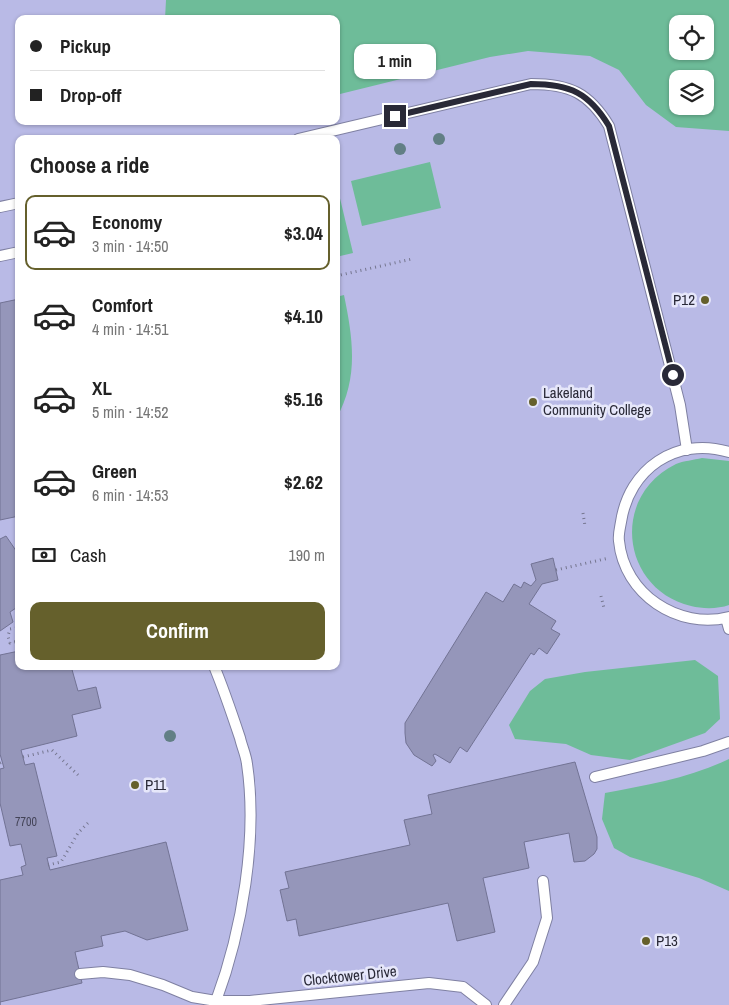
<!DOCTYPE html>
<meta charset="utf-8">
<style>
body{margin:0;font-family:"Archivo Narrow",sans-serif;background:#f6f6f6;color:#222;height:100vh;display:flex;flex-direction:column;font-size:19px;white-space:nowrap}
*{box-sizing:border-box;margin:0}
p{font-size:16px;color:#767676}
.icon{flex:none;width:28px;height:28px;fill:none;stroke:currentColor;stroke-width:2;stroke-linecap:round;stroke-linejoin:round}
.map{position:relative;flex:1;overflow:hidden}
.details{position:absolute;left:15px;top:135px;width:325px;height:535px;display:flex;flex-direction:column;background:#fff;border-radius:10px;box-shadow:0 1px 4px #0004}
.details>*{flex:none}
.banner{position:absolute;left:15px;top:15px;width:325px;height:110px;border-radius:10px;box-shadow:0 1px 4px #0004;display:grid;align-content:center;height:110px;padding:0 15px;background:#fff}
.fabs{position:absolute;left:669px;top:15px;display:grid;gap:10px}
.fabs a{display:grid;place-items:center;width:45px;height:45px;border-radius:10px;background:#fff;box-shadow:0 1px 4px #0004;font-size:25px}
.end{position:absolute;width:22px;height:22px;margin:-11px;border:6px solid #292937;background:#fff;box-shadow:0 0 0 2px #fff}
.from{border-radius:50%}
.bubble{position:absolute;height:35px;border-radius:10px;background:#fff;box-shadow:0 1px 4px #0004;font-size:16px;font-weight:700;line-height:35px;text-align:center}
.banner b{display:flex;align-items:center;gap:18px;height:48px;font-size:19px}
.banner b+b{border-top:1px solid #e0e0e0}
.banner i{width:12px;height:12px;background:#222}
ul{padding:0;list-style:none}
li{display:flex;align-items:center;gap:15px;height:75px;margin:0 10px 8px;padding:0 5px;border:2px solid transparent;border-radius:10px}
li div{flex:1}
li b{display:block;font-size:19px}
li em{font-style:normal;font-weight:700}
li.active{border-color:#65602c}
li>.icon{width:45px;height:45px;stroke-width:1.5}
h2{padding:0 15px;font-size:22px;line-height:60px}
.pay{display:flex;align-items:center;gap:12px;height:55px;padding:0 15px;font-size:19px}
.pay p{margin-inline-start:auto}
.primary-button{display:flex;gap:10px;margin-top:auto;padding:10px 15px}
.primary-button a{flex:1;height:58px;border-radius:10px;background:#65602c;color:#fff;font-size:20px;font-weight:700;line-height:58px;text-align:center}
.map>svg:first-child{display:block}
.built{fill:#b9bae6;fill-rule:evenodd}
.green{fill:#6ebc99;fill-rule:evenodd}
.building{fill:#9596ba;stroke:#727394}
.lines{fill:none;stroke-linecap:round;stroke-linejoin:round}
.lane-casing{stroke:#7f80a2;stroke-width:12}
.path{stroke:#75768f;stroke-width:3;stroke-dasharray:1 4;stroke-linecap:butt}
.lane{stroke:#fff;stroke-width:10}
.tree{fill:#627f85}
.route{stroke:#292937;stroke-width:6}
.poi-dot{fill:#65602c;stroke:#e6e7fa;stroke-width:2}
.labels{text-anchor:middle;stroke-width:5;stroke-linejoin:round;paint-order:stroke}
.number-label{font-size:12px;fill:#444458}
.poi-label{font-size:15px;fill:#292937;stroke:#e6e7fa;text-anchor:start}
.street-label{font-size:15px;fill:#292937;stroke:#e6e7fa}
</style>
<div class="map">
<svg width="729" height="1005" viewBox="0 0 729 1005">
<rect width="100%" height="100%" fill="#c3c5ea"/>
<path class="built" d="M0,0H729V1005H0ZM19,19H336V121H19ZM678,24H705V51H678ZM678,79H705V106H678ZM19,139H336V666H19Z"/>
<path class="green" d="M166,0H729V131L676,127L646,105L619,70L590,56L528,51L490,57L336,95V19H165ZM678,24H705V51H678ZM678,79H705V106H678Z
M430,162L441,208L362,226L351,181Z
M339,194L353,253L336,257V195Z
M344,295C353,339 359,378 336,419V297Z
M702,458L729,461V605C718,609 703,609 691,606C621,589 610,496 676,464C683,461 694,460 702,458Z
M695,660L718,676L720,719L705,733L630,760L591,755L566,744L515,739L509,725L530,691L545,679L585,672Z
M729,759V891L699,878L630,857L614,848L602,819L605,793C647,785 690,778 729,759Z"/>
<path class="building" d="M19,299V516L0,520V303Z
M6,536L19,555V606L10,612L13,622L0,631V539Z
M553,558L558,580L542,584L529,604L556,621L551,629L560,634L547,654L539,648L534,655L531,653L467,752L460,747L450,763L435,754L433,755L436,761L432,766L414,755L406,743L405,733V723L486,592L503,602L514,584L521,588L524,582L531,586L536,580L531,564Z
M19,651V666H71L78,691L96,687L101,708L72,715L77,736L21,750L25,765L34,763L57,856L47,858L50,870L166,842L188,930L147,940L125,931L101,936L103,946L75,952L82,983L0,1002V1005V880L23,875L21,867L26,865L21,844L10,846L0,803V769L4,768L0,754V655Z
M575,762L597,837V849L594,854L585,861L574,862L569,833L524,842L529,868L483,878L495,932L457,941L448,903L299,936L296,919L287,921L280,890L289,888L285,872L410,845L404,820L432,814L428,795Z"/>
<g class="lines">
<g class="lane-casing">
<path id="lane" d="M298,139L531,84C570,84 589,93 609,126L680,405L687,450
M0,207L19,203
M0,256L19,252
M729,452C676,436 629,469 621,522C620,528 618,535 619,541C624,594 678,630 729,617
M726,618L729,629
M595,777L703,751L729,742
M80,974L103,972L130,975L163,985L192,997L216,1001C242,931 258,838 247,764C246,755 242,747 240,738C232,714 224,690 214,666
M214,1004L216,1001H250L429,983L463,987L486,1005
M504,1005L533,962L547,918L543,881"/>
</g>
<path class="path" d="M336,276L412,259
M583,513L585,526
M556,570L609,558
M601,596L604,608
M18,606H19
M19,624L16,628L10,629L8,636L10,643L19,641
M23,757L52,750L78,775
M0,763L2,762
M48,865L61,862L78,833L89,822"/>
<use href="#lane" class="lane"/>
</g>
<g class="tree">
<circle cx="439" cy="139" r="6"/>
<circle cx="400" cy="149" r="6"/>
<circle cx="170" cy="736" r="6"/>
</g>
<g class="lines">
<path class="route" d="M395,116L531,84C570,84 589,93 609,126L673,375"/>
</g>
<g class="poi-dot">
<circle cx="705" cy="300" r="5"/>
<circle cx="533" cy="402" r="5"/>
<circle cx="135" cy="785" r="5"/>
<circle cx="646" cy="941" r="5"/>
</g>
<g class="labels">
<g class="number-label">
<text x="26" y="826">7700</text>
</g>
<g class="poi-label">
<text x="695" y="305" text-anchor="end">P12</text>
<text x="543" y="398">Lakeland<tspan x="543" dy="17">Community College</tspan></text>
<text x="145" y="790">P11</text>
<text x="656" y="946">P13</text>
</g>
<g class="street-label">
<text transform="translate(350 976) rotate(-6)" y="5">Clocktower Drive</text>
</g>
</g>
</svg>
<div class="fabs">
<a><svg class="icon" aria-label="locate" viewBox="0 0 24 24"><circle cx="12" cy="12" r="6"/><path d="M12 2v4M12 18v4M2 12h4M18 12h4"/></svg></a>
<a><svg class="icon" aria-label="layers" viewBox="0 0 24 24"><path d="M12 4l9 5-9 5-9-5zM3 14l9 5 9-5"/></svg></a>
</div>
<i class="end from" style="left:673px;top:375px"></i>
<i class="end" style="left:395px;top:116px"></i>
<div class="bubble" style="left:354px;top:44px;width:82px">1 min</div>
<div class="banner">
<b><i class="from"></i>Pickup</b>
<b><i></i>Drop-off</b>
</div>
<section class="details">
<h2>Choose a ride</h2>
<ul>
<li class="active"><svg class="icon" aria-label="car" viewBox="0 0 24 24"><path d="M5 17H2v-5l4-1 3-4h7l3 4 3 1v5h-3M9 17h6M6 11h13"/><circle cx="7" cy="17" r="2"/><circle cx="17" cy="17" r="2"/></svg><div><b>Economy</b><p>3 min · 14:50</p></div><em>$3.04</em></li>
<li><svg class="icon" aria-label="car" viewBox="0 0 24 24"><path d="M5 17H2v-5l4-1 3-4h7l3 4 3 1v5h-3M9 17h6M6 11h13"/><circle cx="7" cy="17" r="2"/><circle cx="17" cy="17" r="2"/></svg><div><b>Comfort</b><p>4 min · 14:51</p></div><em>$4.10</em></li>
<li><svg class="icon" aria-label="car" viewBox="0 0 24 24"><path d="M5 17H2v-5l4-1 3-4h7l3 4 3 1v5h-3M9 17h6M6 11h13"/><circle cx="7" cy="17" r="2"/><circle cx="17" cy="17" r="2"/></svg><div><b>XL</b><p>5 min · 14:52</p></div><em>$5.16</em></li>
<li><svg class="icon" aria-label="car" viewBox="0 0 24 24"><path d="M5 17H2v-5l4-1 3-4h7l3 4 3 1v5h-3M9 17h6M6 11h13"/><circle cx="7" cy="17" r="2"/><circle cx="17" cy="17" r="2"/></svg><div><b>Green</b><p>6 min · 14:53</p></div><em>$2.62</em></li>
</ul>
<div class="pay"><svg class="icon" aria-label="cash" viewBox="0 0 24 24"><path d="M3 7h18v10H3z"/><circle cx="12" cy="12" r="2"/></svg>Cash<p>190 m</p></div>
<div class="primary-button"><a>Confirm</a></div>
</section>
</div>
